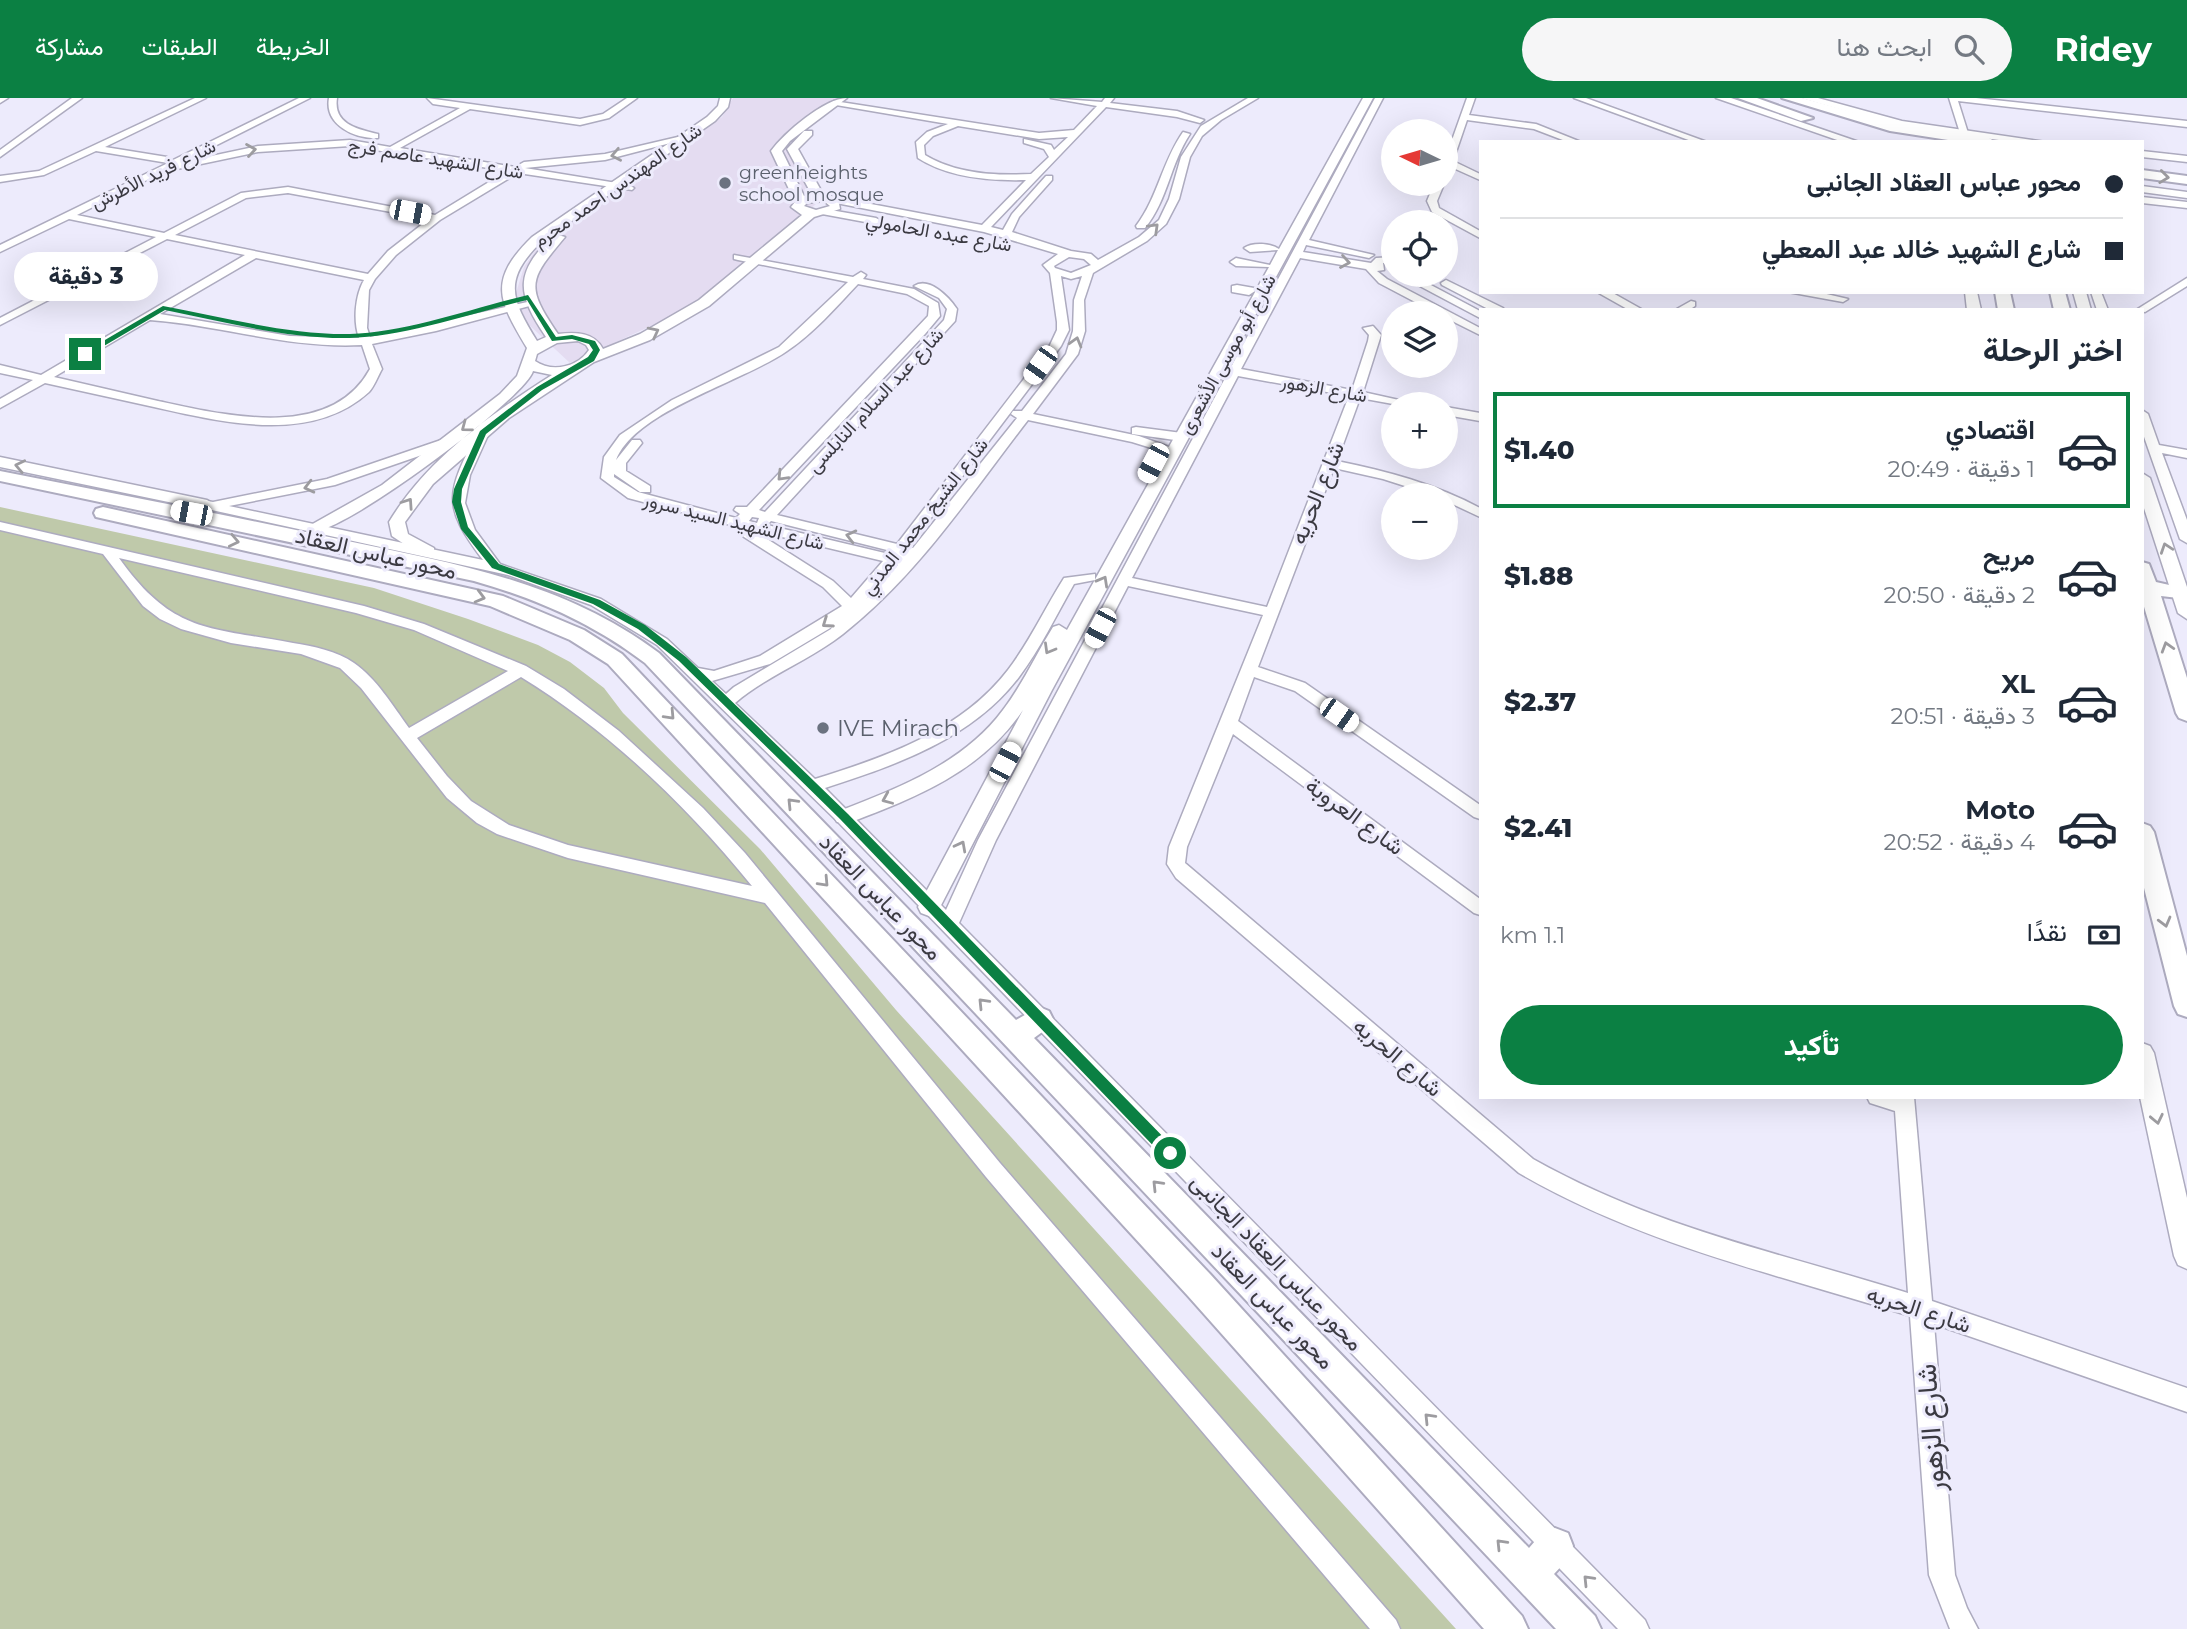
<!DOCTYPE html>
<html lang="ar">
<meta charset="utf-8">
<style>
body{margin:0;font-family:Montserrat,Vazirmatn,sans-serif;background:#f6f6f7;color:#1f2937;direction:rtl;height:100vh;display:flex;flex-direction:column;font-size:26px;white-space:nowrap}
*{box-sizing:border-box;margin:0}
p{font-size:23px;color:#747a83}
.icon{flex:none;width:38px;height:38px;fill:none;stroke:currentColor;stroke-width:2;stroke-linecap:round;stroke-linejoin:round}
.map{position:relative;flex:1;overflow:hidden;direction:ltr}
.panel{position:absolute;left:1479px;top:210px;width:665px;height:791px;display:flex;flex-direction:column;background:#fff;border-radius:0px;box-shadow:0 7px 28px #0002;direction:rtl}
.panel>*{flex:none}
.guide{position:absolute;left:1479px;top:42px;width:665px;height:154px;border-radius:0px;box-shadow:0 7px 28px #0002;direction:rtl;display:grid;align-content:center;height:154px;padding:0 21px;background:#fff}
.needle{width:46px;rotate:275deg}
.tools{position:absolute;left:1381px;top:21px;display:grid;gap:14px}
.tools a{display:grid;place-items:center;width:77px;height:77px;border-radius:50%;background:#fff;box-shadow:0 7px 28px #0002;font-size:35px}
.end{position:absolute;width:32px;height:32px;margin:-16px;border:9px solid #0b8043;background:#fff;box-shadow:0 0 0 4px #fff}
.from{border-radius:50%}
.bubble{position:absolute;height:49px;border-radius:24px;background:#fff;box-shadow:0 7px 28px #0002;font-size:23px;font-weight:800;line-height:49px;text-align:center;direction:rtl}
.car{position:absolute;width:21px;height:42px;margin:-21px -10px;border-radius:9px;box-shadow:0 0 5px 2px #0007;background:linear-gradient(#fff 24%,#345 0 40%,#fff 0 76%,#345 0 86%,#fff 0)}
.guide b{display:flex;align-items:center;gap:24px;height:66px;font-size:26px}
.guide b+b{border-top:2px solid #e0e1e3}
.guide i{width:18px;height:18px;background:#1f2937}
ul{padding:0;list-style:none}
li{display:flex;align-items:center;gap:21px;height:116px;margin:0 14px 10px;padding:0 7px;border:4px solid transparent;border-radius:0px}
li div{flex:1}
li b{display:block;font-size:26px}
li em{font-style:normal;font-weight:800}
li.selected{border-color:#0b8043}
li>.icon{width:63px;height:63px;stroke-width:1.5}
h2{padding:0 21px;font-size:32px;line-height:84px}
.pay{display:flex;align-items:center;gap:18px;height:77px;padding:0 21px;font-size:26px}
.pay p{margin-inline-start:auto}
.primary-button{display:flex;gap:14px;margin-top:auto;padding:14px 21px}
.primary-button a{flex:1;height:80px;border-radius:42px;background:#0b8043;color:#fff;font-size:28px;font-weight:800;line-height:80px;text-align:center}
header{display:flex;align-items:center;gap:42px;box-sizing:border-box;height:98px;padding:0 35px;background:#0b8043;color:#fff}
header strong{font-size:33px}
nav{display:flex;gap:38px;margin-inline-start:auto;font-size:24px}
.search{width:490px;height:63px;background:#f6f6f7;display:flex;align-items:center;gap:18px;box-sizing:border-box;padding:0 24px;border-radius:38px;color:#747a83;font-size:26px}
.map>svg:first-child{display:block}
.commercial{fill:#e4dcf1}
.green{fill:#bfc9aa}
.lines{fill:none;stroke-linecap:round;stroke-linejoin:round}
.minor-casing{stroke:#adabbf;stroke-width:3}
.tertiary-casing{stroke:#adabbf;stroke-width:3}
.secondary-casing{stroke:#adabbf;stroke-width:4}
.primary-casing{stroke:#adabbf;stroke-width:4}
.minor{fill:#fff;fill-rule:evenodd}
.tertiary{fill:#fff;fill-rule:evenodd}
.secondary{fill:#fff;fill-rule:evenodd}
.primary{fill:#fff;fill-rule:evenodd}
.oneway{stroke:#9d9ca0}
.route{fill:#0b8043}
.worship-dot{fill:#6b7280;stroke:#edebfc;stroke-width:2.5}
.labels{text-anchor:middle;stroke-width:6;stroke-linejoin:round;paint-order:stroke}
.far-street-label{font-size:19px;fill:#3b3a42;stroke:#edebfc}
.far-worship-label{font-size:19px;fill:#5b616d;stroke:#edebfc;text-anchor:start}
.street-label{font-size:23px;fill:#3b3a42;stroke:#edebfc}
.worship-label{font-size:23px;fill:#5b616d;stroke:#edebfc;text-anchor:start}
.near-street-label{font-size:28px;fill:#3b3a42;stroke:#edebfc}
</style>
<header>
<strong>Ridey</strong>
<div class="search"><svg class="icon" aria-label="search" viewBox="0 0 24 24"><circle cx="10" cy="10" r="6"/><path d="M15 15l6 6"/></svg>ابحث هنا</div>
<nav><a>الخريطة</a><a>الطبقات</a><a>مشاركة</a></nav>
</header>
<div class="map">
<svg width="2187" height="1531" viewBox="0 0 2187 1531">
<rect width="100%" height="100%" fill="#edebfc"/>
<path class="commercial" d="M733,0H848L795,40L788,52L816,106L753,161L686,212L570,265L527,225L515,198L524,169L537,150L556,134L722,19Z"/>
<path class="green" d="M0,409L374,490L468,521L538,547L570,564L604,590L623,615L760,751L896,912L1456,1531H0Z"/>
<g class="lines">
<g class="minor-casing">
<path id="minor" d="M72,0H82L0,59V52Z
M195,0H206L105,49L167,59L171,63L299,0H310L183,64L258,48L350,42L390,49L460,10L433,6L427,0L580,21L603,16L627,0H637L609,20L580,27L470,11L400,50L515,69L524,64L605,56L682,38L686,41L605,62L525,70L629,87L634,90L632,92L518,75L440,122L396,157L375,181L369,192L367,230L370,239L532,203L537,206L436,233L372,246L382,271C378,278 374,289 369,294C311,347 221,324 154,309C118,301 81,293 45,285L0,310V301L33,282L0,275V267L41,277L245,157L167,141L0,227V220L156,139L69,121L0,154V147L168,65L96,53L44,77L0,84V78L39,73ZM350,48L507,73L435,117L288,89L241,95L164,135L77,117L163,74L258,54ZM288,95L429,121L388,153L368,176L175,137L246,100ZM256,160L364,182C355,198 353,223 359,240L290,238L160,216ZM150,222C221,227 289,251 362,247L370,271C330,344 224,317 158,303C123,295 89,287 54,279Z
M329,0H337C333,26 357,31 378,36V40C355,41 324,27 329,0Z
M1051,0L1102,4L1105,0H1114L1110,5L1177,13L1204,22L1200,25L1177,19L1106,9L991,129L1003,132L1012,116L1046,78H1052V82L1019,119L1012,134L1071,153L1091,156L1098,162L1139,139L1159,122L1169,101L1181,59L1201,28L1248,0H1258L1221,22L1202,38L1190,59L1179,101L1166,126L1147,143L1093,175L1084,202L1085,233L1078,256L1033,316L1139,338L1180,353L1174,357L1132,344L1028,322C970,397 918,477 843,536C810,562 768,577 735,605L815,681C886,659 961,633 1008,572C1030,543 1045,510 1064,480L1095,476V482L1074,486C1056,518 1040,551 1019,579C972,641 896,667 825,690L946,812L978,742L1375,0H1383L1309,142L1374,157L1369,160L1306,147L1303,154L1371,165L1376,160L1393,159V165H1383L1384,172L1377,173L1387,181L1480,230V237L1446,220V215H1436L1379,185L1366,171L1300,160L1241,271L1352,292L1368,243L1369,237L1363,230L1373,228L1381,237L1363,294L1417,306H1393L1360,300L1337,363C1387,373 1435,386 1480,410V419L1446,403V397H1433L1383,381L1334,370L1258,569L1305,585L1480,707V721L1474,719L1295,593L1254,579L1238,623L1480,801V817L1474,815L1233,636L1187,749L1185,765L1533,1061C1656,1130 1777,1154 1908,1195L1895,1013L1870,1005L1867,999H1914L1932,1203L2187,1290V1314L1934,1226L1955,1477L1967,1510L1978,1531H1950L1929,1477L1910,1218C1776,1176 1641,1146 1519,1075L1176,780L1167,766L1169,749L1263,517L1128,488L996,742L959,825L1645,1522L1649,1531H1618L838,724L657,547L591,507L508,477L207,411L200,407L207,403L213,404L327,381L444,341L450,345L448,348L335,387L229,408L483,462C441,407 447,395 477,335L487,332L489,335L470,377L465,405L475,432L500,466L601,501L667,541L698,570L714,573L760,558L842,508L823,489L744,439L734,428L628,400L601,380L604,359L620,337L672,302L779,249L848,184L738,162L734,161V157L853,179L861,174L866,177L863,181L914,191L938,205L940,218L925,236L759,412L765,414L944,222L947,211L939,200L914,188C929,178 949,199 957,211L955,223L777,417L897,446L1050,247L1057,232V224L1050,175L1043,167L1058,156L984,134L831,104L829,102L834,99L982,127L1026,82C990,83 949,80 918,60L916,44L927,34L948,26L830,6L834,3L1039,35L1074,32L1097,8ZM958,28L1039,41L1068,39L1054,52L1051,47L1024,41V45L1044,51L1049,59L1031,76C996,78 956,76 925,57L924,47L933,38ZM1069,159L1084,161L1091,167L1071,175L1055,170L1054,168ZM1061,178L1071,181L1082,178L1074,202L1073,233L1066,256L1022,313H1013L1011,316L1017,320L913,450L909,449L1061,248L1069,232ZM858,186L907,196L929,208L928,218L747,409H736L734,412L740,416L736,420L638,394L614,379V376L640,394H650V388L626,373V365L642,345L640,342H632L616,362C636,312 743,284 787,253C814,235 836,209 858,186ZM1238,278L1349,298L1267,509L1132,480ZM752,419L759,420L757,425L749,423ZM771,423L891,453L889,456L767,427ZM753,432L883,463L851,500L833,483ZM895,466L898,467L866,501ZM832,529L831,531L734,589L726,596L712,583L770,566Z
M1467,0H1475L1469,17L1536,26L1581,44H1568L1534,31L1467,22L1453,63L1480,76V82L1451,69L1446,73V59Z
M1574,0H1586L1707,44H1694Z
M1949,0H1976L2187,23V29L1958,3L1968,35L1964,38L1960,35Z
M1183,34L1190,36C1170,66 1168,102 1145,130H1137L1136,128C1158,99 1162,64 1183,34Z
M1434,86H1444L1437,103L1439,110L1480,133V140L1432,114L1427,103Z
M2142,99L2187,104V110L2142,105Z
M825,111L876,120L881,123L876,126L822,116V112Z
M1399,177H1412L1480,213V220Z
M2187,180V188L2145,214L2136,212Z
M1446,182L1503,210L1504,212H1490L1442,187L1441,185Z
M1597,194H1611L1643,212H1629Z
M1788,194H1818L1848,201L1843,204Z
M2091,194H2101L2108,212H2097Z
M1691,203L1695,204V208L1689,212H1675Z
M1446,309L1480,315V323L1446,317Z
M2142,312L2148,316L2159,347L2187,352V360L2162,355L2187,422V445L2180,441L2142,333Z
M1136,329L1182,335L1188,339L1182,343L1132,336V330Z
M0,424L364,508L424,526L526,568L564,591L619,633L703,710L745,755L1000,1065L1396,1522L1400,1531H1370L986,1079L765,805L568,760L497,736L477,725L447,700L361,590L340,570L301,556L231,545L181,531L160,521L143,508L103,456L0,432ZM119,460L356,515L414,532L508,573L409,630C393,608 376,580 354,565C337,553 313,548 293,545C209,529 173,536 119,460ZM521,579C609,633 687,708 752,788L568,747L509,727L471,703L447,678L417,640Z"/>
</g>
<g class="tertiary-casing">
<path id="tertiary" d="M0,0H8L0,5Z
M720,0H730L728,9L715,23L540,145C503,182 511,201 537,243L546,239C516,195 514,174 555,136L565,139C530,181 524,187 558,236C576,234 594,234 603,251L640,236L699,202L802,117L791,109L795,104L771,53C784,35 825,0 847,0L790,43L782,53L804,98L812,97L787,51L804,33H812V37L798,51L823,96L838,100L840,111L814,119L709,208L650,242L594,264L509,320L433,386L405,424L408,436L434,450V458H422L392,438L389,424C427,361 491,316 552,277L533,273C525,301 337,441 309,434V428L382,387L500,296L517,278L527,250C498,202 488,182 532,139L707,19L718,8ZM824,103L830,108L816,112L804,108L807,105ZM578,243L586,247L589,252C578,269 552,275 535,263L537,256L557,245Z
M1363,0H1373L1052,592L937,815L929,818L921,815L918,809L1023,612C982,673 917,699 851,724H837L834,719L837,714C898,690 963,666 1003,612C1023,586 1036,556 1053,529L1059,527L1067,532L1269,169L1236,168L1230,164L1236,160L1270,167L1278,152L1250,154L1244,150C1252,144 1271,145 1279,151Z
M1716,0H1731L1859,44H1843Z
M1801,0H1818L1902,23L2046,44H2014L1901,29Z
M2142,53L2187,58V64L2142,59Z
M2142,88L2187,94V100L2142,94Z
M1237,187L1254,190L1255,193L1249,197L1232,194V188Z
M1965,194H1977L1981,212H1967Z
M2073,194H2086L2091,212H2078Z
M0,359L207,402L215,407L207,412L0,369Z
M2142,375L2150,380L2187,489V521L2178,515L2142,404Z
M2142,945L2150,948L2154,955L2187,1100V1171L2178,1167L2174,1158L2140,999Z"/>
</g>
<g class="secondary-casing">
<path id="secondary" d="M1995,194H2010L2014,212H1998Z
M2050,194H2065L2070,212H2054Z
M0,373C114,396 229,417 343,442C457,466 564,484 659,555L1016,922L1039,909L1049,913L1053,921L1049,929L1034,940L1529,1450L1542,1435L1555,1430L1568,1435L1573,1448L1568,1461L1554,1476L1595,1518L1601,1531H1556L645,565C592,525 537,501 474,483L0,383Z
M103,409L503,498L584,532L622,556L1210,1176L1522,1518L1528,1531H1484L1188,1198L608,566L570,542L490,508L96,419L94,415L96,411Z
M2142,464L2149,466L2156,484L2187,491V501L2161,498L2187,580V623L2179,620L2176,615L2142,502Z
M2142,725L2150,728L2154,734L2187,858V919L2178,916L2174,908L2142,782Z"/>
</g>
<g class="primary-casing">
<path id="primary" d="M1738,0H1757L1813,20L1801,23Z
M1782,0H1802L1891,25L1989,40L1996,44H1961L1890,33Z
M2142,72L2187,78V86L2142,80Z"/>
</g>
<use href="#minor" class="minor"/>
<use href="#tertiary" class="tertiary"/>
<use href="#secondary" class="secondary"/>
<use href="#primary" class="primary"/>
</g>
<defs><path id="oneway-chevron" d="M-2-3.5L2.5 0L-2 3.5" fill="none" stroke-width="1.6" stroke-linecap="round" stroke-linejoin="round" transform="scale(1.75)"/></defs>
<g class="oneway">
<use href="#oneway-chevron" transform="translate(251 52) rotate(-9)"/>
<use href="#oneway-chevron" transform="translate(616 57) rotate(169)"/>
<use href="#oneway-chevron" transform="translate(2164 79) rotate(7)"/>
<use href="#oneway-chevron" transform="translate(1154 130) rotate(-44)"/>
<use href="#oneway-chevron" transform="translate(1345 164) rotate(10)"/>
<use href="#oneway-chevron" transform="translate(654 234) rotate(-27)"/>
<use href="#oneway-chevron" transform="translate(1076 244) rotate(-74)"/>
<use href="#oneway-chevron" transform="translate(466 329) rotate(143)"/>
<use href="#oneway-chevron" transform="translate(20 368) rotate(-168)"/>
<use href="#oneway-chevron" transform="translate(782 378) rotate(134)"/>
<use href="#oneway-chevron" transform="translate(309 389) rotate(166)"/>
<use href="#oneway-chevron" transform="translate(408 405) rotate(-56)"/>
<use href="#oneway-chevron" transform="translate(851 438) rotate(-166)"/>
<use href="#oneway-chevron" transform="translate(234 443) rotate(12)"/>
<use href="#oneway-chevron" transform="translate(2166 450) rotate(-109)"/>
<use href="#oneway-chevron" transform="translate(1103 483) rotate(-61)"/>
<use href="#oneway-chevron" transform="translate(480 499) rotate(15)"/>
<use href="#oneway-chevron" transform="translate(827 525) rotate(145)"/>
<use href="#oneway-chevron" transform="translate(2167 549) rotate(-107)"/>
<use href="#oneway-chevron" transform="translate(1049 551) rotate(120)"/>
<use href="#oneway-chevron" transform="translate(670 617) rotate(47)"/>
<use href="#oneway-chevron" transform="translate(887 701) rotate(157)"/>
<use href="#oneway-chevron" transform="translate(792 705) rotate(-134)"/>
<use href="#oneway-chevron" transform="translate(961 748) rotate(-62)"/>
<use href="#oneway-chevron" transform="translate(824 784) rotate(47)"/>
<use href="#oneway-chevron" transform="translate(2165 824) rotate(75)"/>
<use href="#oneway-chevron" transform="translate(983 905) rotate(-134)"/>
<use href="#oneway-chevron" transform="translate(2157 1021) rotate(78)"/>
<use href="#oneway-chevron" transform="translate(1157 1087) rotate(-134)"/>
<use href="#oneway-chevron" transform="translate(1429 1320) rotate(-134)"/>
<use href="#oneway-chevron" transform="translate(1501 1446) rotate(-134)"/>
<use href="#oneway-chevron" transform="translate(1588 1482) rotate(-134)"/>
</g>
<path class="route" d="M528,197L556,239L572,237L595,243L600,252L594,263L542,292L486,336L462,391L461,404L468,429L499,466L600,502L645,527L686,559L848,716L1175,1051V1060H1165L840,721L679,563L638,531L593,506L492,470L461,431L452,404L454,391L480,333L537,289L588,259L593,252L589,246L572,241L552,243L527,202C473,215 403,239 349,240C287,241 225,224 165,212L87,258L81,256L163,208C224,219 287,237 350,236C404,235 474,210 528,197Z"/>
<g class="worship-dot">
<circle cx="725" cy="85" r="7"/>
<circle cx="823" cy="630" r="7"/>
</g>
<g class="labels">
<g class="far-street-label">
<text transform="translate(436 60) rotate(9)" y="7">شارع الشهيد عاصم فرج</text>
<text transform="translate(153 76) rotate(-26)" y="7">شارع فريد الأطرش</text>
<text transform="translate(617 87) rotate(-35)" y="7">شارع المهندس احمد محرم</text>
<text transform="translate(939 134) rotate(10)" y="7">شارع عبده الحامولي</text>
<text transform="translate(1227 256) rotate(-61)" y="7">شارع أبو موسى الأشعرى</text>
<text transform="translate(1324 290) rotate(10)" y="7">شارع الزهور</text>
<text transform="translate(875 302) rotate(-47)" y="7">شارع عبد السلام النابلسى</text>
<text transform="translate(924 418) rotate(-52)" y="7">شارع الشيخ محمد المدني</text>
<text transform="translate(734 423) rotate(14)" y="7">شارع الشهيد السيد سرور</text>
</g>
<g class="far-worship-label">
<text x="739" y="81">greenheights<tspan x="739" dy="22">school mosque</tspan></text>
</g>
<g class="street-label">
<text transform="translate(1317 395) rotate(-68)" y="8">شارع الحريه</text>
<text transform="translate(376 455) rotate(13)" y="8">محور عباس العقاد</text>
<text transform="translate(1355 718) rotate(36)" y="8">شارع العروبة</text>
<text transform="translate(881 799) rotate(46)" y="8">محور عباس العقاد</text>
<text transform="translate(1398 959) rotate(40)" y="8">شارع الحريه</text>
<text transform="translate(1277 1164) rotate(46)" y="8">محور عباس العقاد الجانبى</text>
<text transform="translate(1273 1208) rotate(46)" y="8">محور عباس العقاد</text>
<text transform="translate(1919 1211) rotate(18)" y="8">شارع الحريه</text>
</g>
<g class="worship-label">
<text x="837" y="638">IVE Mirach</text>
</g>
<g class="near-street-label">
<text transform="translate(1930 1330) rotate(-94)" y="10">شارع الزهور</text>
</g>
</g>
</svg>
<div class="tools">
<a><svg class="needle" viewBox="-14 -14 28 28"><path d="M0-13l5 13h-10z" fill="#e53935"/><path d="M0 13l5-13h-10z" fill="#747a83"/></svg></a>
<a><svg class="icon" aria-label="locate" viewBox="0 0 24 24"><circle cx="12" cy="12" r="6"/><path d="M12 2v4M12 18v4M2 12h4M18 12h4"/></svg></a>
<a><svg class="icon" aria-label="layers" viewBox="0 0 24 24"><path d="M12 4l9 5-9 5-9-5zM3 14l9 5 9-5"/></svg></a>
<a>+</a>
<a>−</a>
</div>
<i class="end from" style="left:1170px;top:1055px"></i>
<i class="end" style="left:85px;top:256px"></i>
<div class="bubble" style="left:14px;top:154px;width:144px">3 دقيقة</div>
<i class="car" style="left:410px;top:114px;rotate:101deg"></i>
<i class="car" style="left:1040px;top:267px;rotate:215deg"></i>
<i class="car" style="left:1153px;top:365px;rotate:208deg"></i>
<i class="car" style="left:191px;top:415px;rotate:281deg"></i>
<i class="car" style="left:1100px;top:530px;rotate:208deg"></i>
<i class="car" style="left:1339px;top:617px;rotate:125deg"></i>
<i class="car" style="left:1005px;top:664px;rotate:28deg"></i>
<div class="guide">
<b><i class="from"></i>محور عباس العقاد الجانبى</b>
<b><i></i>شارع الشهيد خالد عبد المعطي</b>
</div>
<section class="panel">
<h2>اختر الرحلة</h2>
<ul>
<li class="selected"><svg class="icon" aria-label="car" viewBox="0 0 24 24"><path d="M5 17H2v-5l4-1 3-4h7l3 4 3 1v5h-3M9 17h6M6 11h13"/><circle cx="7" cy="17" r="2"/><circle cx="17" cy="17" r="2"/></svg><div><b>اقتصادي</b><p>1 دقيقة · 20:49</p></div><em>$1.40</em></li>
<li><svg class="icon" aria-label="car" viewBox="0 0 24 24"><path d="M5 17H2v-5l4-1 3-4h7l3 4 3 1v5h-3M9 17h6M6 11h13"/><circle cx="7" cy="17" r="2"/><circle cx="17" cy="17" r="2"/></svg><div><b>مريح</b><p>2 دقيقة · 20:50</p></div><em>$1.88</em></li>
<li><svg class="icon" aria-label="car" viewBox="0 0 24 24"><path d="M5 17H2v-5l4-1 3-4h7l3 4 3 1v5h-3M9 17h6M6 11h13"/><circle cx="7" cy="17" r="2"/><circle cx="17" cy="17" r="2"/></svg><div><b>XL</b><p>3 دقيقة · 20:51</p></div><em>$2.37</em></li>
<li><svg class="icon" aria-label="car" viewBox="0 0 24 24"><path d="M5 17H2v-5l4-1 3-4h7l3 4 3 1v5h-3M9 17h6M6 11h13"/><circle cx="7" cy="17" r="2"/><circle cx="17" cy="17" r="2"/></svg><div><b>Moto</b><p>4 دقيقة · 20:52</p></div><em>$2.41</em></li>
</ul>
<div class="pay"><svg class="icon" aria-label="cash" viewBox="0 0 24 24"><path d="M3 7h18v10H3z"/><circle cx="12" cy="12" r="2"/></svg>نقدًا<p>1.1 km</p></div>
<div class="primary-button"><a>تأكيد</a></div>
</section>
</div>
